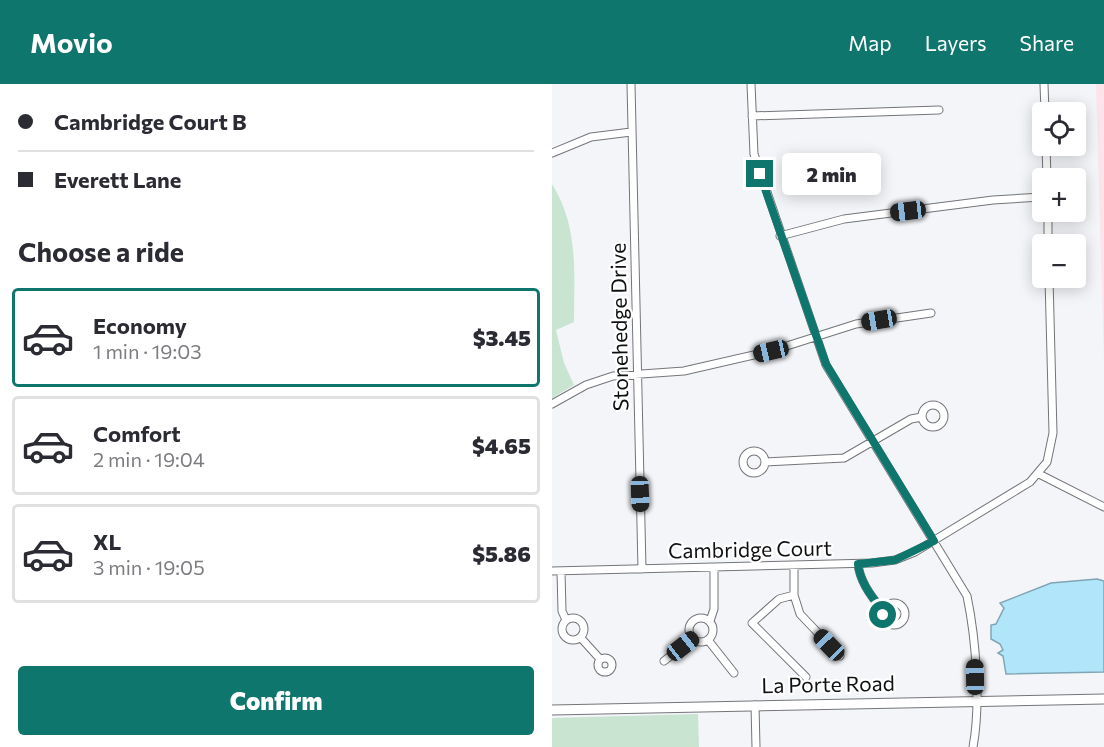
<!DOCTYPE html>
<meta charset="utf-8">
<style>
body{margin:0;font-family:Commissioner,sans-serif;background:#f2f2f3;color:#2b2b33;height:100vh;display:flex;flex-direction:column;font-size:22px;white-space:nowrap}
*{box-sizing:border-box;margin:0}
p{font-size:20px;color:#7c7c81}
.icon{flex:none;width:33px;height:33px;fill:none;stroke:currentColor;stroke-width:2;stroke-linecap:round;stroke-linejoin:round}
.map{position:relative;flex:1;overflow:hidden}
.drawer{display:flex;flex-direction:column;background:#fff;width:552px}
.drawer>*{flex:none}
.hud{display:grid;align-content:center;height:132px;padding:0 18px;background:#fff}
.controls{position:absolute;left:480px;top:18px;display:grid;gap:12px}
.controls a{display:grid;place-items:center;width:54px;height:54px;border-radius:6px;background:#fff;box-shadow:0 3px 15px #0003;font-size:30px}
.end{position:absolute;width:27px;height:27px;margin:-14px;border:8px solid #0f766e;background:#fff;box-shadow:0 0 0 3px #fff}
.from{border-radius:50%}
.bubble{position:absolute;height:42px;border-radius:6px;background:#fff;box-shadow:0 3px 15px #0003;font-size:20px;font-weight:800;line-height:42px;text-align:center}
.car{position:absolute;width:18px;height:36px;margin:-18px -9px;border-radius:8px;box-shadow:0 0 4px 2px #0007;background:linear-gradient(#222 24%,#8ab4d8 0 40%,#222 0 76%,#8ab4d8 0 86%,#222 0)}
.hud b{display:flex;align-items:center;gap:21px;height:57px;font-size:22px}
.hud b+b{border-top:2px solid #e1e1e2}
.hud i{width:15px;height:15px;background:#2b2b33}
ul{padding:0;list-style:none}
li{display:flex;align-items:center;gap:18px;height:99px;margin:0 12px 9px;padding:0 6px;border:3px solid #e1e1e2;border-radius:6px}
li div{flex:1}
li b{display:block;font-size:22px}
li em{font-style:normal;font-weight:800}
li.selected{border-color:#0f766e}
li>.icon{width:54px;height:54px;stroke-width:1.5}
h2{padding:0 18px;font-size:27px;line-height:72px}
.cta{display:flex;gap:12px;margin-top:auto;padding:12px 18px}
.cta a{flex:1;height:69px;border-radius:6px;background:#0f766e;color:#fff;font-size:24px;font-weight:800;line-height:69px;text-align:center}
header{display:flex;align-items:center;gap:36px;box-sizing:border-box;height:84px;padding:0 30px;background:#0f766e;color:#fff}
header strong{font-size:28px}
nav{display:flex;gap:33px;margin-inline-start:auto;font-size:21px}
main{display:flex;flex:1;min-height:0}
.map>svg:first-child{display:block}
.industrial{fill:#fde3ea}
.green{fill:#c9e4d1}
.water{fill:#b0e5fa;stroke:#80a5b4;stroke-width:1.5}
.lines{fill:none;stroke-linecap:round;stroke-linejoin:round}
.minor-casing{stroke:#737579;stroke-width:9}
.tertiary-casing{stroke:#737579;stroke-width:11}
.minor{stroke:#fff;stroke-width:7}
.tertiary{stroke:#fff;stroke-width:9}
.route{stroke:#0f766e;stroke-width:8}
.labels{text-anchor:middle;stroke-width:4.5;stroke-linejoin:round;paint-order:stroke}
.street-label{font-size:21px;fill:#0f1011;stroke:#fff}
</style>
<header>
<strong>Movio</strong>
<nav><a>Map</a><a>Layers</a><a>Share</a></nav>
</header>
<main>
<section class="drawer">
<div class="hud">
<b><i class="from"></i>Cambridge Court B</b>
<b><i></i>Everett Lane</b>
</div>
<h2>Choose a ride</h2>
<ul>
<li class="selected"><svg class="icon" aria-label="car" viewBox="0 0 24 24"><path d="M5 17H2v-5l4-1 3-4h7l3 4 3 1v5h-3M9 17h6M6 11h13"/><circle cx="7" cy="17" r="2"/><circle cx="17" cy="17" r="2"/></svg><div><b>Economy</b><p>1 min · 19:03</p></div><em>$3.45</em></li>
<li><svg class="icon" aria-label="car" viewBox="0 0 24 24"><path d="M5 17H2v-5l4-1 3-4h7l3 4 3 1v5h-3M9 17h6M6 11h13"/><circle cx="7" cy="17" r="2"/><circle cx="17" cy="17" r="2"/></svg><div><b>Comfort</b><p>2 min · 19:04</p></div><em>$4.65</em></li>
<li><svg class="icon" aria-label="car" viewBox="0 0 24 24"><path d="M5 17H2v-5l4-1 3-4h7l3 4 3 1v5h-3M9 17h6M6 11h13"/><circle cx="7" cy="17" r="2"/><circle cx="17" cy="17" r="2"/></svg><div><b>XL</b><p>3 min · 19:05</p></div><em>$5.86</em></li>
</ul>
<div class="cta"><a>Confirm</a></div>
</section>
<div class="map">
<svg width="552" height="663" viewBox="0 0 552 663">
<rect width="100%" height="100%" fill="#f3f5f9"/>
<path class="industrial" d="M544,0H552V280Z"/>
<path class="green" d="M0,100C27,143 22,190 22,238L4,246L12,279L22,301L0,314Z
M146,630L147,663H0V634Z"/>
<path class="water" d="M545,495L552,497V588L454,590L451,572L446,569L451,566L448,560L439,555V541L444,540L452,524L448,519L499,499Z"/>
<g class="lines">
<g class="minor-casing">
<path id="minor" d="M79,0L90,485
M199,0L202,70L274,281L415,512C424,555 429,620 421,663
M492,0L493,28
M200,32L387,26
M494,62L495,94
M0,69L39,53L79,48
M496,128V160
M228,152L292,135L441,116L490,113
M0,320L34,301L61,292L132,287L219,267L304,240L379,229
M370 332a11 11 0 1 1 22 0a11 11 0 1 1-22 0Z
M191 378a11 11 0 1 1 22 0a11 11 0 1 1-22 0Z
M213,378L292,374L359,335L370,333
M487,390L552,423
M306,480C308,498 319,513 331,526
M242,481V511L248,530L288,572
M0,487L320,479L343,476L363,468L478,398L495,378L501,349L497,194
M9,487L10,527L14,536
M242,511L227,515L200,539L254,593
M331 530a11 11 0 1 1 22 0a11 11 0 1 1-22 0Z
M10 545a11 11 0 1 1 22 0a11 11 0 1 1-22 0Z
M137 546a12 12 0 1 1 24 0a12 12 0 1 1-24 0Z
M158,537L162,525V483
M29,554L48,575
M156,556L182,589
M46 581a7 7 0 1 1 14 0a7 7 0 1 1-14 0Z
M112,577L141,554
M203,621L204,663"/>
</g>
<g class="tertiary-casing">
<path id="tertiary" d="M0,626L552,615"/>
</g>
<use href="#minor" class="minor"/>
<use href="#tertiary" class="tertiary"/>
</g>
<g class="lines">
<path class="route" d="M208,90L274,280L382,457L343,476L306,480C308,498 319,513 331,526V531"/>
</g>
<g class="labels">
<g class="street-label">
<text transform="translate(68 243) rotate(-91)" y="7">Stonehedge Drive</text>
<text transform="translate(198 466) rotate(-1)" y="7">Cambridge Court</text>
<text transform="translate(276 601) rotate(-1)" y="7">La Porte Road</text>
</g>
</g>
</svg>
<div class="controls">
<a><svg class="icon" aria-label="locate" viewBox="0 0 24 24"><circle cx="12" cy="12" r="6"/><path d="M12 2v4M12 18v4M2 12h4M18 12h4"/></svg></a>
<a>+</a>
<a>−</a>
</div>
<i class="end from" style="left:331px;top:531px"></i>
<i class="end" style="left:208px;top:90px"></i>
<div class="bubble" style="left:230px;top:69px;width:99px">2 min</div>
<i class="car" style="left:356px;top:127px;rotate:263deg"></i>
<i class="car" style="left:327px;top:236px;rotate:260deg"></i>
<i class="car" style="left:219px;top:267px;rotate:257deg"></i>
<i class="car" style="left:88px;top:410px;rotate:178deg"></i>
<i class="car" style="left:277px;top:561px;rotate:316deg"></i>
<i class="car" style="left:131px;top:562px;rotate:52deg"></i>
<i class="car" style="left:423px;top:593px;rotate:359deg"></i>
</div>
</main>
